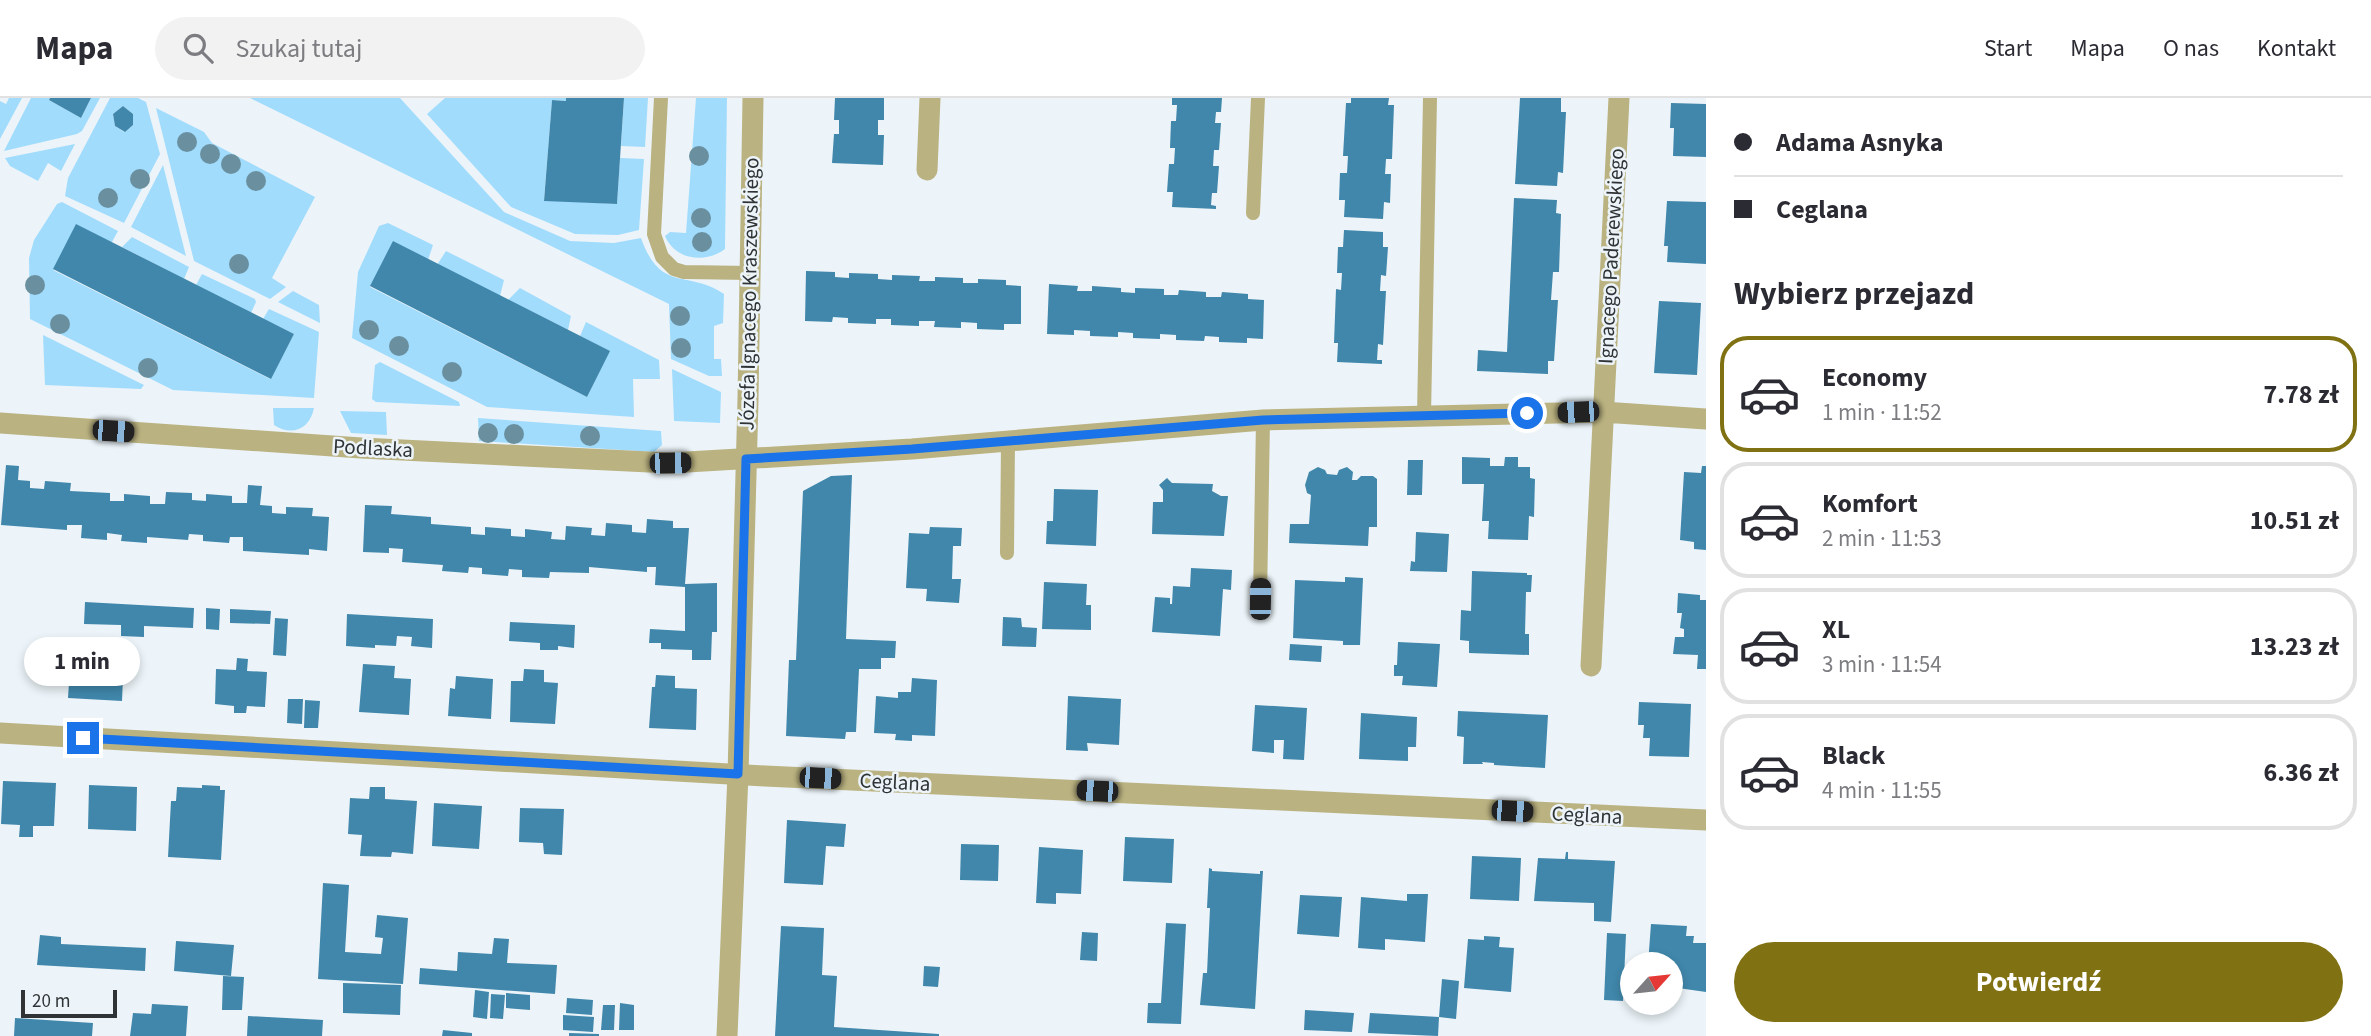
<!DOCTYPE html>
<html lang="pl">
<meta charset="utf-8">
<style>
body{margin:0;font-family:"Source Sans 3",sans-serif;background:#f2f2f3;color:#2b2b33;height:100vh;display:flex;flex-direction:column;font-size:26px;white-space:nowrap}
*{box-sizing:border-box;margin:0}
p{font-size:23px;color:#7c7c81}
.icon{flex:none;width:38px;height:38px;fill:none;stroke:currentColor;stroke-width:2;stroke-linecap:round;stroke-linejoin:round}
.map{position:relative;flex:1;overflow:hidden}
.side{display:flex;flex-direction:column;background:#fff;width:665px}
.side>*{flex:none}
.banner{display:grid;align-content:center;height:154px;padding:0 28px;background:#fff}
.needle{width:46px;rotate:63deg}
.buttons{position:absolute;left:1620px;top:854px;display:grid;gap:14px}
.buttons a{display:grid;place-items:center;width:63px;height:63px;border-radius:50%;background:#fff;box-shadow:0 4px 10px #0003;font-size:35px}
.scale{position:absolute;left:21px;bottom:18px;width:96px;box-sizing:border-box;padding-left:7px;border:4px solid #2f3335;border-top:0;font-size:19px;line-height:24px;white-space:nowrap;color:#2f3335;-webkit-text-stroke:5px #ecf4f9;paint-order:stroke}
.end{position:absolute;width:32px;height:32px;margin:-16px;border:9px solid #1a73e8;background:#fff;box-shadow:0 0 0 4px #fff}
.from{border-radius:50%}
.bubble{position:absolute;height:49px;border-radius:24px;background:#fff;box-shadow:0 4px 10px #0003;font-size:23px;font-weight:700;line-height:49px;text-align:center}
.car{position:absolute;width:21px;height:42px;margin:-21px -10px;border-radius:9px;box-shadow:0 0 5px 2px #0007;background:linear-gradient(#222 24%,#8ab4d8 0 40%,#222 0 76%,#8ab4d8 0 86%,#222 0)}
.banner b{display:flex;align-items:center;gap:24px;height:66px;font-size:26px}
.banner b+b{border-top:2px solid #e1e1e2}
.banner i{width:18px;height:18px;background:#2b2b33}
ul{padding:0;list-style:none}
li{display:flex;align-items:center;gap:21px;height:116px;margin:0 14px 10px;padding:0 14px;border:4px solid #e1e1e2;border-radius:28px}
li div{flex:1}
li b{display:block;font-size:26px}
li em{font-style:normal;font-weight:700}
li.selected{border-color:#807112}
li>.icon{width:63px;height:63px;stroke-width:1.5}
h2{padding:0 28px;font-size:32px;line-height:84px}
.primary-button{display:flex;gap:14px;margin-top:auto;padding:14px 28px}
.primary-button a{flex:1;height:80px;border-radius:42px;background:#807112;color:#fff;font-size:28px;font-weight:700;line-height:80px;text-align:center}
header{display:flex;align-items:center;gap:42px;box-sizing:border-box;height:98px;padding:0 35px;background:#fff;border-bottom:2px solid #e1e1e2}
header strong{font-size:33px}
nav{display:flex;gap:38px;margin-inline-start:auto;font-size:24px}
.search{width:490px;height:63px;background:#f2f2f3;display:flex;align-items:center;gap:18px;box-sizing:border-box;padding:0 24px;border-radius:38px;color:#7c7c81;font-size:26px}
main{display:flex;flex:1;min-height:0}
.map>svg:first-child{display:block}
.green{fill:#a1dcfd;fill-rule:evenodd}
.building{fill:#4087ab}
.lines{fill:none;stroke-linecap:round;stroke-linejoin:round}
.service{stroke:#bab280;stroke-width:14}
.minor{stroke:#bab280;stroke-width:21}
.tertiary{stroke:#bab280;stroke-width:21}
.tree{fill:#6a90a0}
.route{stroke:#1a73e8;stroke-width:9}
.labels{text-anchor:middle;stroke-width:5;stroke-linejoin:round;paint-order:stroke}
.street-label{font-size:21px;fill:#2f3335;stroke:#ecf4f9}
</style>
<header>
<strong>Mapa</strong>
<div class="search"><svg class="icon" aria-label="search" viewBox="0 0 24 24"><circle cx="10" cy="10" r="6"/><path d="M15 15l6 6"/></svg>Szukaj tutaj</div>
<nav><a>Start</a><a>Mapa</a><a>O nas</a><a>Kontakt</a></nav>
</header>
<main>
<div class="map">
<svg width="1706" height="938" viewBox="0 0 1706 938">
<rect width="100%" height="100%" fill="#ecf4f9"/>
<path class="green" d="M9,0H22L0,41V3L6,6Z
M31,0H50L49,2L81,20L91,0H100L82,33L77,36L4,53Z
M110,0H138L146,4L160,56L124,125L65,98L68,80ZM123,8L133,16V27L124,34L115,28L113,16Z
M250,0H400L504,114L570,143L614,145L641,140C661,196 687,171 724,196L723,225L714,228V261H721L722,278H709L671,261L669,206Z
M445,0H566V3L552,2L544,102L617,106L620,60L644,61L639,132L618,137L575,136L511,109L427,16Z
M624,0H648L645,49L621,48Z
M696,0H727L725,151C705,166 675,162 665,138L670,134L686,135Z
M156,10L204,34L212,45L315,99L272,180L286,189L270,201L194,163Z
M75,46L61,73L48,65L38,83L10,68L5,60Z
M163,67L186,158L131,129Z
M62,104L118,133L112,144L53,172L270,281L294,236L263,221L269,211L319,234L314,300L173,292L30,221L29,160L34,142L57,106Z
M388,125L433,147L428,162L393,144L370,189L587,299L609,253L580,238L586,224L659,262L660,281H633L634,319L487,309L352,240L358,174L379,128Z
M132,139L189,169L184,181L122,149Z
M446,153L504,182L500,198L437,167Z
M202,176L255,201L256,204L251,215L196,187Z
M520,190L571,218L568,232L508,202Z
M293,193L319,207L320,225L278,204Z
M43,237L144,287L141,291L45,287Z
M380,264L459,304L460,308L376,304L372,301L375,267Z
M672,271L721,294L720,325L674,323Z
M273,310H314C310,331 292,339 274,327Z
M340,313L386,314L387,337L351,335Z
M478,320L661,333L662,347L654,354L479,343Z"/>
<path class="building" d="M50,0H91L81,20L49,2Z
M566,0H624L617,106L544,103L552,2L566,3Z
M835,0H884V22H878V37H884L883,67L832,65L834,36H839V22H834Z
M1172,0H1222L1221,14H1216L1215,25H1221L1219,52H1214L1213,68H1219L1217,95H1212L1211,107L1216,108V111L1172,109L1173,94H1167L1169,66H1174L1175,50H1170L1171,23H1176L1177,7H1172Z
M1351,0H1389L1388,7H1394L1392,61H1386L1385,76H1391L1390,105L1384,104L1383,121L1344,119L1345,102H1339L1340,75H1347L1348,58H1343L1346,5H1351Z
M1520,0H1561V14H1566L1563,75L1558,74L1557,88L1515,86Z
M1671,5L1706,6V59L1673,58L1674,30H1670Z
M123,8L133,16V27L125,34L115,28L113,16Z
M1514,100L1557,102L1556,115L1561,116L1559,174H1553L1551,202H1558L1554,263H1548V276L1477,273L1478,252L1507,254Z
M1667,103L1706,104V166L1667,164L1668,148H1664Z
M76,126L294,236L271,281L53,171Z
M1344,132L1383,134V149H1388L1386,178L1381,177L1380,193H1386L1383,247L1378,246L1377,262H1382V266L1337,264L1338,245H1334L1336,191L1341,192L1342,175H1337L1338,149H1343Z
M393,143L610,253L587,299L370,188Z
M806,173L835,174V179L849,180V175L878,176V181L892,182V177L920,178L919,183H935V179L963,180V185H978V181L1006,182V187L1021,188V226H1004V232L977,231V225L961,224V230L934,229L935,223H919V228L891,227V221H876V226L848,225V220L833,219L832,224L805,223Z
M1049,186L1078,188L1077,193H1092V188L1121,190V194L1135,195V190L1164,191V197H1178L1179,192L1206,194V199H1221L1222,194L1248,196V201L1264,202L1263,241L1247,240V245L1219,244V239L1205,238L1204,243L1176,242V237L1160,236V241L1133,240V235L1118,234V239L1090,238V233L1074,232V237L1047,236Z
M1659,203L1701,205L1697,277L1654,275Z
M1462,359L1490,360V368H1504L1505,359H1518V369H1530V380L1535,381L1534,419L1529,418L1528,442L1488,441L1489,423H1482L1484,386H1462Z
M1408,362H1423L1422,397H1407Z
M6,367L19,368L18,382L30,383V390L44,391L45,383L71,385L70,393L110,395V403H124V396L150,398V406H165L166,394L192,395V402L206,403V396L232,398V405H247L248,387L262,388L260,407L272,408V415L286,416V409L313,410L312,418L329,419L327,453L309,451V457L243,453V439H230L229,445L203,443V437L189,436L188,442L147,439V445L121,443L122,437L107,435V442L81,440L82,427H67V432L1,427Z
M1702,368H1706V452L1694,451V444L1680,442L1684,374L1701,375Z
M1318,369L1325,372L1327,376L1337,377L1339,372L1347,369L1353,374L1352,382H1357L1361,378H1373L1377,381V429H1369L1368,448L1289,445L1290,426H1309L1311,397L1307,395L1305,387L1309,374Z
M852,377L846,541L896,543L895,560H881V571H859L856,634H846L845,641L786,638L789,562H796L803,393L831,378Z
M1167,380L1172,385L1213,386L1212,393L1221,398H1228L1224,438L1152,436L1153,404H1163V392L1159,387Z
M1054,391L1098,392L1096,448L1046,446L1047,423H1053Z
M365,407L392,408L391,416L431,419V426L471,429V436L485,437V429L511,431V438L525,439V431L552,434L551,441L565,442L566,428L592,430L591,437L605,438L606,425L632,427V434L646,435L647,421L673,423V430H689L685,486L717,485V534H712L711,562H692V552L661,551V545H649L650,531L685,533V489L655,487L656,469H647V474L589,469V475L550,474L549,480L522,479V472L509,471L508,478L482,476V470L469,469L468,475L442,473L443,467L402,464L403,451L389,450V455L363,454Z
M930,429L962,430L961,448H953L952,481H961L959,505L926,503L927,491L906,490L909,435L929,436Z
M1416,434L1449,436L1447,474L1410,473L1411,463L1415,464Z
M1191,470L1232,472L1231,492L1223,491L1220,538L1152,534L1155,499L1170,500V506H1172L1173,488L1190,489Z
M1472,473L1527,475V477H1532L1531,494H1526L1525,536H1529V557L1469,555V543L1460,542L1461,512L1471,513Z
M1345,479L1363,480L1360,547H1343V543L1293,540L1295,482L1345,484Z
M1044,484L1087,486L1086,507H1091V532L1042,531Z
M1678,495L1700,497V502H1706V571H1697L1698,557L1673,556L1675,539H1684V531L1680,530L1682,515H1677Z
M85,504L194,510L193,530L144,528V539L121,538V527L84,526Z
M206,510L220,511L219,532L206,531Z
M230,511L271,513L270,526L230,525Z
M347,516L433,521L432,550L411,548L412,539L397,538L396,548L375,547V550L346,548Z
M1003,519L1021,520L1022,529L1037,530L1036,549L1002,548Z
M275,520L288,521L286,558L273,557Z
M510,524L575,527L574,550L558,548V552H540V545L509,543Z
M1398,544L1440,546L1437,589L1402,587L1403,578H1394V567H1397Z
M1290,546L1322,548L1321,564L1289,562Z
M71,553L124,556L122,603L68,600Z
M237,560L248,561L247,573L267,574L265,609L247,608L246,615H234V608L215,606L216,571L236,572Z
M363,566L395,568L394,580L411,581L409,617L359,614Z
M524,571L544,572V584L558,585L555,626L510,624L511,583H523Z
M656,577L675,578V590L697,591L696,632L649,630L652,589H655Z
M456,578L493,581L491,621L448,618L450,590L455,591Z
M912,580L937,582L935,638L912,637V643L895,642L896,636L874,635L876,598L898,600V594H911Z
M1068,598L1121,601L1119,647L1087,645L1088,653L1066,652Z
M288,601H303L302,626L287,625Z
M305,602L320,603L318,630H304Z
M1639,604L1691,606L1689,659L1649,658L1650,640H1643L1644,627H1638Z
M1255,607L1307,610L1304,662L1283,661L1284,642H1274V655L1252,653Z
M1458,613L1548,617L1545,670L1494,667V665L1482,664L1483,666H1463L1464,639L1457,638Z
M1361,615L1417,619L1416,649H1408V663L1359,661Z
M3,683L56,685L54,728H33V739H19L20,727L1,726Z
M89,687L137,689L136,733L88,731Z
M202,687L220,688V692H225L221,762L168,759L171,703H176L177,689L202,690Z
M370,689H385V701L417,703L413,756L392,754L391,759L360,758L362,737L348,736L350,700L369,701Z
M434,705L482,708L479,751L432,748Z
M520,710L564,711L562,757L544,756L543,745L519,744Z
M787,722L846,726L844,749L826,748L823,787L784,785Z
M1125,739L1174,741L1172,785L1123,783Z
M961,746L999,747L998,783L960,782Z
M1039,749L1083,752L1081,796L1056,795V806L1036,805Z
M1566,754H1568V761L1615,763L1611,824L1594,823V805L1534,803L1538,760L1565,761Z
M1472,758L1521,760L1519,803L1470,801Z
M1209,770L1212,771V773L1260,776V773H1263L1255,911L1200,907L1203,875H1207L1210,810H1207Z
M323,785L349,787L345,854L381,856L383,840L375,839L377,817L408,820L403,886L318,881Z
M1407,796H1428L1425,844L1385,841V852L1358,850L1361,799L1407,803Z
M1300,797L1342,799L1339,839L1297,836Z
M1166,825L1186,826L1181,926L1147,925L1148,905H1161Z
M1651,826L1687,828L1686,838H1694L1693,845H1706V894L1671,889V866H1648Z
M781,828L824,830L822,877L837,878L834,929L939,936V938H775Z
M1082,834L1098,835L1097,863L1080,862Z
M1607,835L1626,836L1623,903L1604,902Z
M40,837L61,839V846L146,850L145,873L37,867Z
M1484,838L1500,839L1499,849L1514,850L1511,894L1464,890L1468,841L1484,842Z
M494,840L509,841L507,865L557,867L555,896L419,886L420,870L457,873L458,854L492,856Z
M176,843L234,847L231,878L174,873Z
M924,868L940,869L938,889L923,888Z
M223,878L244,879L242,912H222Z
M1442,881L1459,883L1456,921L1439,919Z
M343,885L401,887L400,917L343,915Z
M475,892L489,894L487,921L473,919Z
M506,895L530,897V912L506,910Z
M491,896L505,897L503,921L490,920Z
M567,900L593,902L592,917L566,915Z
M620,905L634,907V932H619Z
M152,906L188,908L186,938H130L133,915L151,916Z
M603,907H615L614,932H601Z
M1305,912L1354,915L1352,934L1304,932Z
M1370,915L1439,919L1438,938L1368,935Z
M563,917L594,919L593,934L563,932Z
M248,918L323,922L322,938H247Z
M15,920L93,925L92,938H14Z
M443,932L472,935V938H442Z
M569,935L599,936V938H569Z"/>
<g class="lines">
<path class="service" d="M661,0L654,136L662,159L674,171L684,174L750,175
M1253,115L1258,0
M1424,318L1430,0
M1007,455L1008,343
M1260,501L1263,322"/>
<path class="minor" d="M927,72L930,0
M0,325L361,350L670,365L912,351L1263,322L1603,314L1706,321
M1591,568L1619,0
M0,635L765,678L1706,722"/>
<path class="tertiary" d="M727,938L738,676L748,301L753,0"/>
</g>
<g class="tree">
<circle cx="187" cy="44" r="10"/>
<circle cx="210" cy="56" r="10"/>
<circle cx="699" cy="58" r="10"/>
<circle cx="231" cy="66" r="10"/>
<circle cx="140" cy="81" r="10"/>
<circle cx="256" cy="83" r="10"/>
<circle cx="108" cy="100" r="10"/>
<circle cx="701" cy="120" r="10"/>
<circle cx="702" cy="144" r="10"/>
<circle cx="239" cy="166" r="10"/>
<circle cx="35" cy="187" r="10"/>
<circle cx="680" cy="218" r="10"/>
<circle cx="60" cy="226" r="10"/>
<circle cx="369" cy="232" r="10"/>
<circle cx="399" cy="248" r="10"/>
<circle cx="681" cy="250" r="10"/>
<circle cx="148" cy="270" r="10"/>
<circle cx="452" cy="274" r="10"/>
<circle cx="488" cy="335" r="10"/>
<circle cx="514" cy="336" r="10"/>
<circle cx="590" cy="338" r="10"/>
</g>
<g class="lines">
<path class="route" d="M83,640L738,676L746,361L912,351L1263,322L1527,315"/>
</g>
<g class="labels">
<g class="street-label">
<text transform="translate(1611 158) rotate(-87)" y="7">Ignacego Paderewskiego</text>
<text transform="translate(749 196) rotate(-89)" y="7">Józefa Ignacego Kraszewskiego</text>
<text transform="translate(373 350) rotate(3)" y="7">Podlaska</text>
<text transform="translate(895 684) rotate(3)" y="7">Ceglana</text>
<text transform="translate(1587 717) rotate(3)" y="7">Ceglana</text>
</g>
</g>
</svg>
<div class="buttons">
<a><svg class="needle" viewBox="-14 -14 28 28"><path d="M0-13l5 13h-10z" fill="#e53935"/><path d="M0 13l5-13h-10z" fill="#7c7c81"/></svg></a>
</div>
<div class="scale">20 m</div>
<i class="end from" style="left:1527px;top:315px"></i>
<i class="end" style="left:83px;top:640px"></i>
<div class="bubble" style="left:24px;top:539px;width:116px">1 min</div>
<i class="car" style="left:1578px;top:314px;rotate:268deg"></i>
<i class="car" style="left:113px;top:333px;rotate:94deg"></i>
<i class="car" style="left:670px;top:365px;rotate:89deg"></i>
<i class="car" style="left:1260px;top:501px;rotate:1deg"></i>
<i class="car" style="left:820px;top:680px;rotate:93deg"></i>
<i class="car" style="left:1097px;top:693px;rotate:273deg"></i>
<i class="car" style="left:1512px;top:713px;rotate:93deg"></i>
</div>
<section class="side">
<div class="banner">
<b><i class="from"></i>Adama Asnyka</b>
<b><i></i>Ceglana</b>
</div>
<h2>Wybierz przejazd</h2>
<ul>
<li class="selected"><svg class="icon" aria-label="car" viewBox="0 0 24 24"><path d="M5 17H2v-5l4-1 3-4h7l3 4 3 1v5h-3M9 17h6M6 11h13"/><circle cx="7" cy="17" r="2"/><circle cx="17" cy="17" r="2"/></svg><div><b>Economy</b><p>1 min · 11:52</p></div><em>7.78 zł</em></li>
<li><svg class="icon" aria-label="car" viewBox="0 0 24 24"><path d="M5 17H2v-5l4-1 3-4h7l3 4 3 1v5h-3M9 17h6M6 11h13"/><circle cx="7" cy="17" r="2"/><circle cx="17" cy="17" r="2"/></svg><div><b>Komfort</b><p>2 min · 11:53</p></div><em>10.51 zł</em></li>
<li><svg class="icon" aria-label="car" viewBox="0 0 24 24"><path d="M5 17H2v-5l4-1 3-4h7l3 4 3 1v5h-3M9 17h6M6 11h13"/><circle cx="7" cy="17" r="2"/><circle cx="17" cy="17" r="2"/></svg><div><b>XL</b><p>3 min · 11:54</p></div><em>13.23 zł</em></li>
<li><svg class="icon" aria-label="car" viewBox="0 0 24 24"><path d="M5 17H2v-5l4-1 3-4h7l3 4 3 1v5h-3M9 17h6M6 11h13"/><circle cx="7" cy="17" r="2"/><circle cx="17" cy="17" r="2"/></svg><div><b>Black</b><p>4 min · 11:55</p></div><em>6.36 zł</em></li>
</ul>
<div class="primary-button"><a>Potwierdź</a></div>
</section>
</main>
